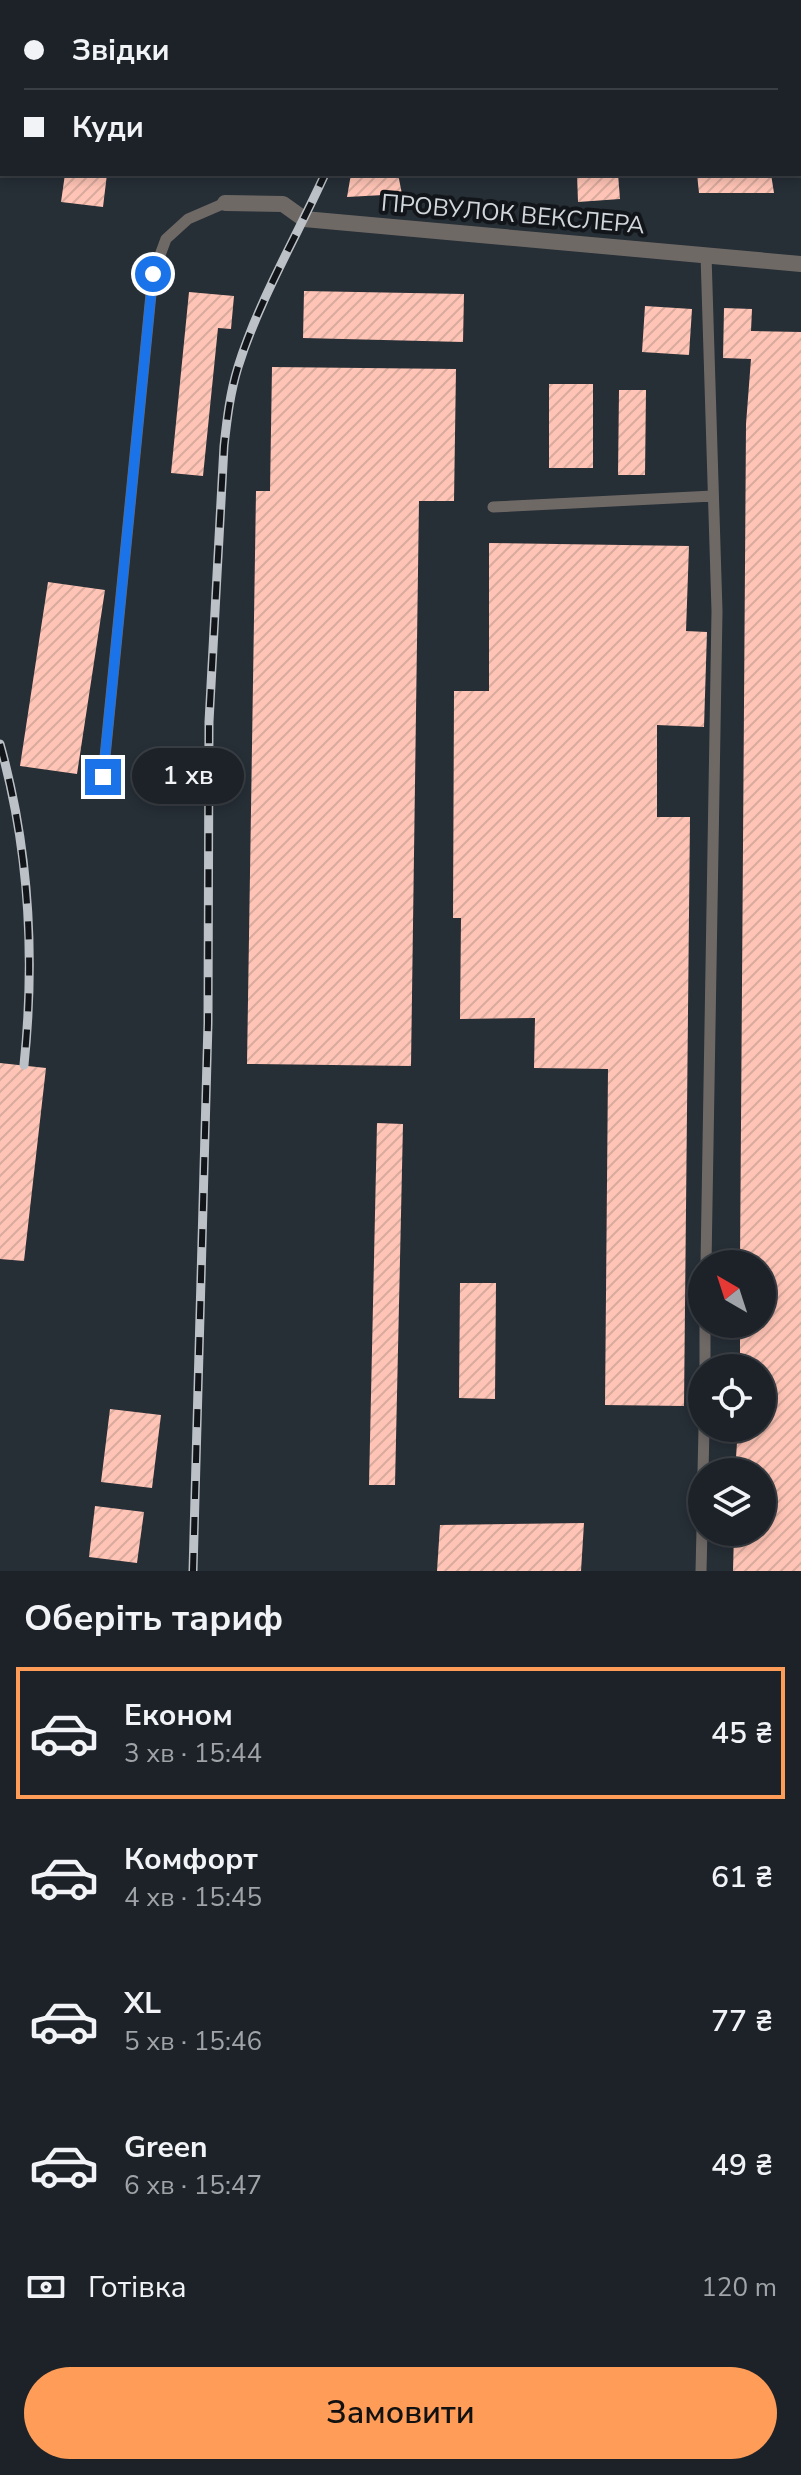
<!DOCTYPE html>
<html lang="uk">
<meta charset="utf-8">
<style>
body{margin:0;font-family:"Nunito Sans",sans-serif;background:#292f34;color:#f1f3f6;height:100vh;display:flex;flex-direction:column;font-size:30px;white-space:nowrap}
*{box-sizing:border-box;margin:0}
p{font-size:26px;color:#a0a4a8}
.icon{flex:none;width:44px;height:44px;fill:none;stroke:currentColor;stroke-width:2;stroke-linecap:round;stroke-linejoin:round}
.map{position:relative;height:1571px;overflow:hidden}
.details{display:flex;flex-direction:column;background:#1c2228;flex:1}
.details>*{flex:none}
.banner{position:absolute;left:0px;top:0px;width:802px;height:176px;box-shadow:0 4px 12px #0003,0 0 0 2px #3a3f45;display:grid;align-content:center;height:176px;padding:0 24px;background:#1c2228}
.needle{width:52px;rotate:321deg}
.controls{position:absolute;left:688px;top:1250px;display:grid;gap:16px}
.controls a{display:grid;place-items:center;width:88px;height:88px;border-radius:50%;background:#1c2228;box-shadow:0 4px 12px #0003,0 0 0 2px #3a3f45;font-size:40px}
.end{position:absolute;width:36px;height:36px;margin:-18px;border:10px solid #1a73e8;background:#fff;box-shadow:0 0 0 4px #fff}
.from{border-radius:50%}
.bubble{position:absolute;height:56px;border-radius:28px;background:#1c2228;box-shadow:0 4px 12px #0003,0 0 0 2px #3a3f45;font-size:26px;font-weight:600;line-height:56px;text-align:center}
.banner b{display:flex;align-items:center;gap:28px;height:76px;font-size:30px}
.banner b+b{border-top:2px solid #3a3f45}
.banner i{width:20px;height:20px;background:#f1f3f6}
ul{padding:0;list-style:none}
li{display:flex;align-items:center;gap:24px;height:132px;margin:0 16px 12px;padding:0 8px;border:4px solid transparent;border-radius:0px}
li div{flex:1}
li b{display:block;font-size:30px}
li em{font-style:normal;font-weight:600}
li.selected{border-color:#fe9c58}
li>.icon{width:72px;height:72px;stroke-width:1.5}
h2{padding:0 24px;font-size:36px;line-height:96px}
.pay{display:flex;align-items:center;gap:20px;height:88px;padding:0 24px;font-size:30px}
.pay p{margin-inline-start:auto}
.button{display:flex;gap:16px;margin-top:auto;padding:16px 24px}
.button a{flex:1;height:92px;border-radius:48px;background:#fe9c58;color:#111;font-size:32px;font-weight:600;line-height:92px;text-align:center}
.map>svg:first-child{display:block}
.building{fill:url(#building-hatch)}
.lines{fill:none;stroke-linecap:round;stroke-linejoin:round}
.lane{stroke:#6f6966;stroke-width:11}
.street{stroke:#6f6966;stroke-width:16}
.rail-casing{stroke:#bbc1c6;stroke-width:9}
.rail{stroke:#12161a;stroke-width:6;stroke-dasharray:18;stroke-linecap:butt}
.route{stroke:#1a73e8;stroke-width:10}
.labels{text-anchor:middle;stroke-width:8;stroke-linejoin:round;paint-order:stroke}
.street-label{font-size:24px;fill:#d1d7dc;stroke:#12161a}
</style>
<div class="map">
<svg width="801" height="1571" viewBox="0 0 801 1571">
<defs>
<pattern id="building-hatch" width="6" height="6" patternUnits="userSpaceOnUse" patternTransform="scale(2)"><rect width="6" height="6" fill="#ffc4b5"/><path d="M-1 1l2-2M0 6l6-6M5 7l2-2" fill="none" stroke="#d9aa9e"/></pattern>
</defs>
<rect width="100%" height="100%" fill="#262e36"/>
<path class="building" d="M65,174H107L103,207L61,202Z
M351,174H398L402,194L347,197Z
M577,174H618L620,199L578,202Z
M697,174H771L774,193H699Z
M304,291L464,294L463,342L303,338Z
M189,292L234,296L231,329L218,328L203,476L171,473Z
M645,306L692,309L689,355L642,352Z
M724,308L752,309L751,331L801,332V1571H733L734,1532H762V1472H735L738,1428H762V1368H740V1324H762V1264H740L746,424L751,359L723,358Z
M272,367L456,369L454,501H419L411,1066L247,1064L256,491H270Z
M549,384H593V468H549Z
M619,390H646L645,475H618Z
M489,543L689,546L686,631L707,632L704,727L657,725V817H690L684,1406L605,1405L608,1069L534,1068L535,1018L460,1019L461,918H453L454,691H489Z
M48,582L105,590L77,774L20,766Z
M0,1063L46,1068L24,1261L0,1259Z
M377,1123L403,1124L395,1485H369Z
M460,1283H496L495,1399L459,1398Z
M110,1409L161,1415L152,1488L101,1482Z
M95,1506L144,1512L137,1563L89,1557Z
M584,1523L581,1571H437L440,1525Z"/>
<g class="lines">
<path class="lane" d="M493,507L713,496
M103,777L153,274L166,239L188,219L225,203
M706,1264L717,611L706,255
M705,1368V1324
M703,1472L704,1428
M701,1571L702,1530"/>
<path class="street" d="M225,203L283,204L304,219L801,264"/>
<g class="rail-casing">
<path id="rail" d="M355,0V2
M462,0L463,2
M0,744C29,848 35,959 24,1065
M193,1571L208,1023L209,722L224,446C227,419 230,393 238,367C259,300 296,238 325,174"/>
</g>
<use href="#rail" class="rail"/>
</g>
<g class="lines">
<path class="route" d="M103,777L153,274"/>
</g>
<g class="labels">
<g class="street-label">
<text transform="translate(513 214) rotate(5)" y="8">ПРОВУЛОК ВЕКСЛЕРА</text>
</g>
</g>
</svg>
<div class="controls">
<a><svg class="needle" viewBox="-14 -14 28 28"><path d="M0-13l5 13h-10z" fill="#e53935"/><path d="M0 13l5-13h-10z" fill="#a0a4a8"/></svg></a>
<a><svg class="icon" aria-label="locate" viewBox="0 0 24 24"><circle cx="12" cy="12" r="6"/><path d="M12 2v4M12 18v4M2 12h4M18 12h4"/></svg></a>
<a><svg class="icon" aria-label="layers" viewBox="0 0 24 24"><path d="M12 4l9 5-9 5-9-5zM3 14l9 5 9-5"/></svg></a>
</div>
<i class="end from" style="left:153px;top:274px"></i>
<i class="end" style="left:103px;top:777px"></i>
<div class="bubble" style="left:132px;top:748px;width:112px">1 хв</div>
<div class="banner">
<b><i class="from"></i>Звідки</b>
<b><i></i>Куди</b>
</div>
</div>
<section class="details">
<h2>Оберіть тариф</h2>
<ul>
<li class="selected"><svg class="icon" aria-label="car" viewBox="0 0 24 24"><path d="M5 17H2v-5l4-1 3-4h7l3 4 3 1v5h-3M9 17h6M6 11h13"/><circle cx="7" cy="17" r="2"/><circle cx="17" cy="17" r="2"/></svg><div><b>Економ</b><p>3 хв · 15:44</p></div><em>45 ₴</em></li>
<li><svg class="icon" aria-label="car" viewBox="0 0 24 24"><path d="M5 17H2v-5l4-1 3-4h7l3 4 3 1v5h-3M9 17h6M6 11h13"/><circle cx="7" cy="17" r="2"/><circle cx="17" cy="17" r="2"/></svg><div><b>Комфорт</b><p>4 хв · 15:45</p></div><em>61 ₴</em></li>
<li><svg class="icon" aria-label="car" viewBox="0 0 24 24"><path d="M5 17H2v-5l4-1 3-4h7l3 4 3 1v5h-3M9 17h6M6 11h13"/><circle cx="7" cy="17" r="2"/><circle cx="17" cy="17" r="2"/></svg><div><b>XL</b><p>5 хв · 15:46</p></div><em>77 ₴</em></li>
<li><svg class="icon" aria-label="car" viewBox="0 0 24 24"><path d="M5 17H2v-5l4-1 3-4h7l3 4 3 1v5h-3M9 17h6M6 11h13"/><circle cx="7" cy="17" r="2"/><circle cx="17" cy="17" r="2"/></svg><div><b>Green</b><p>6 хв · 15:47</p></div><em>49 ₴</em></li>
</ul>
<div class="pay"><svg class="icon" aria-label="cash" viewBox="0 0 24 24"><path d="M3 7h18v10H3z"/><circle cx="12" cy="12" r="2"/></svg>Готівка<p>120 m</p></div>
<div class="button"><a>Замовити</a></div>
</section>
